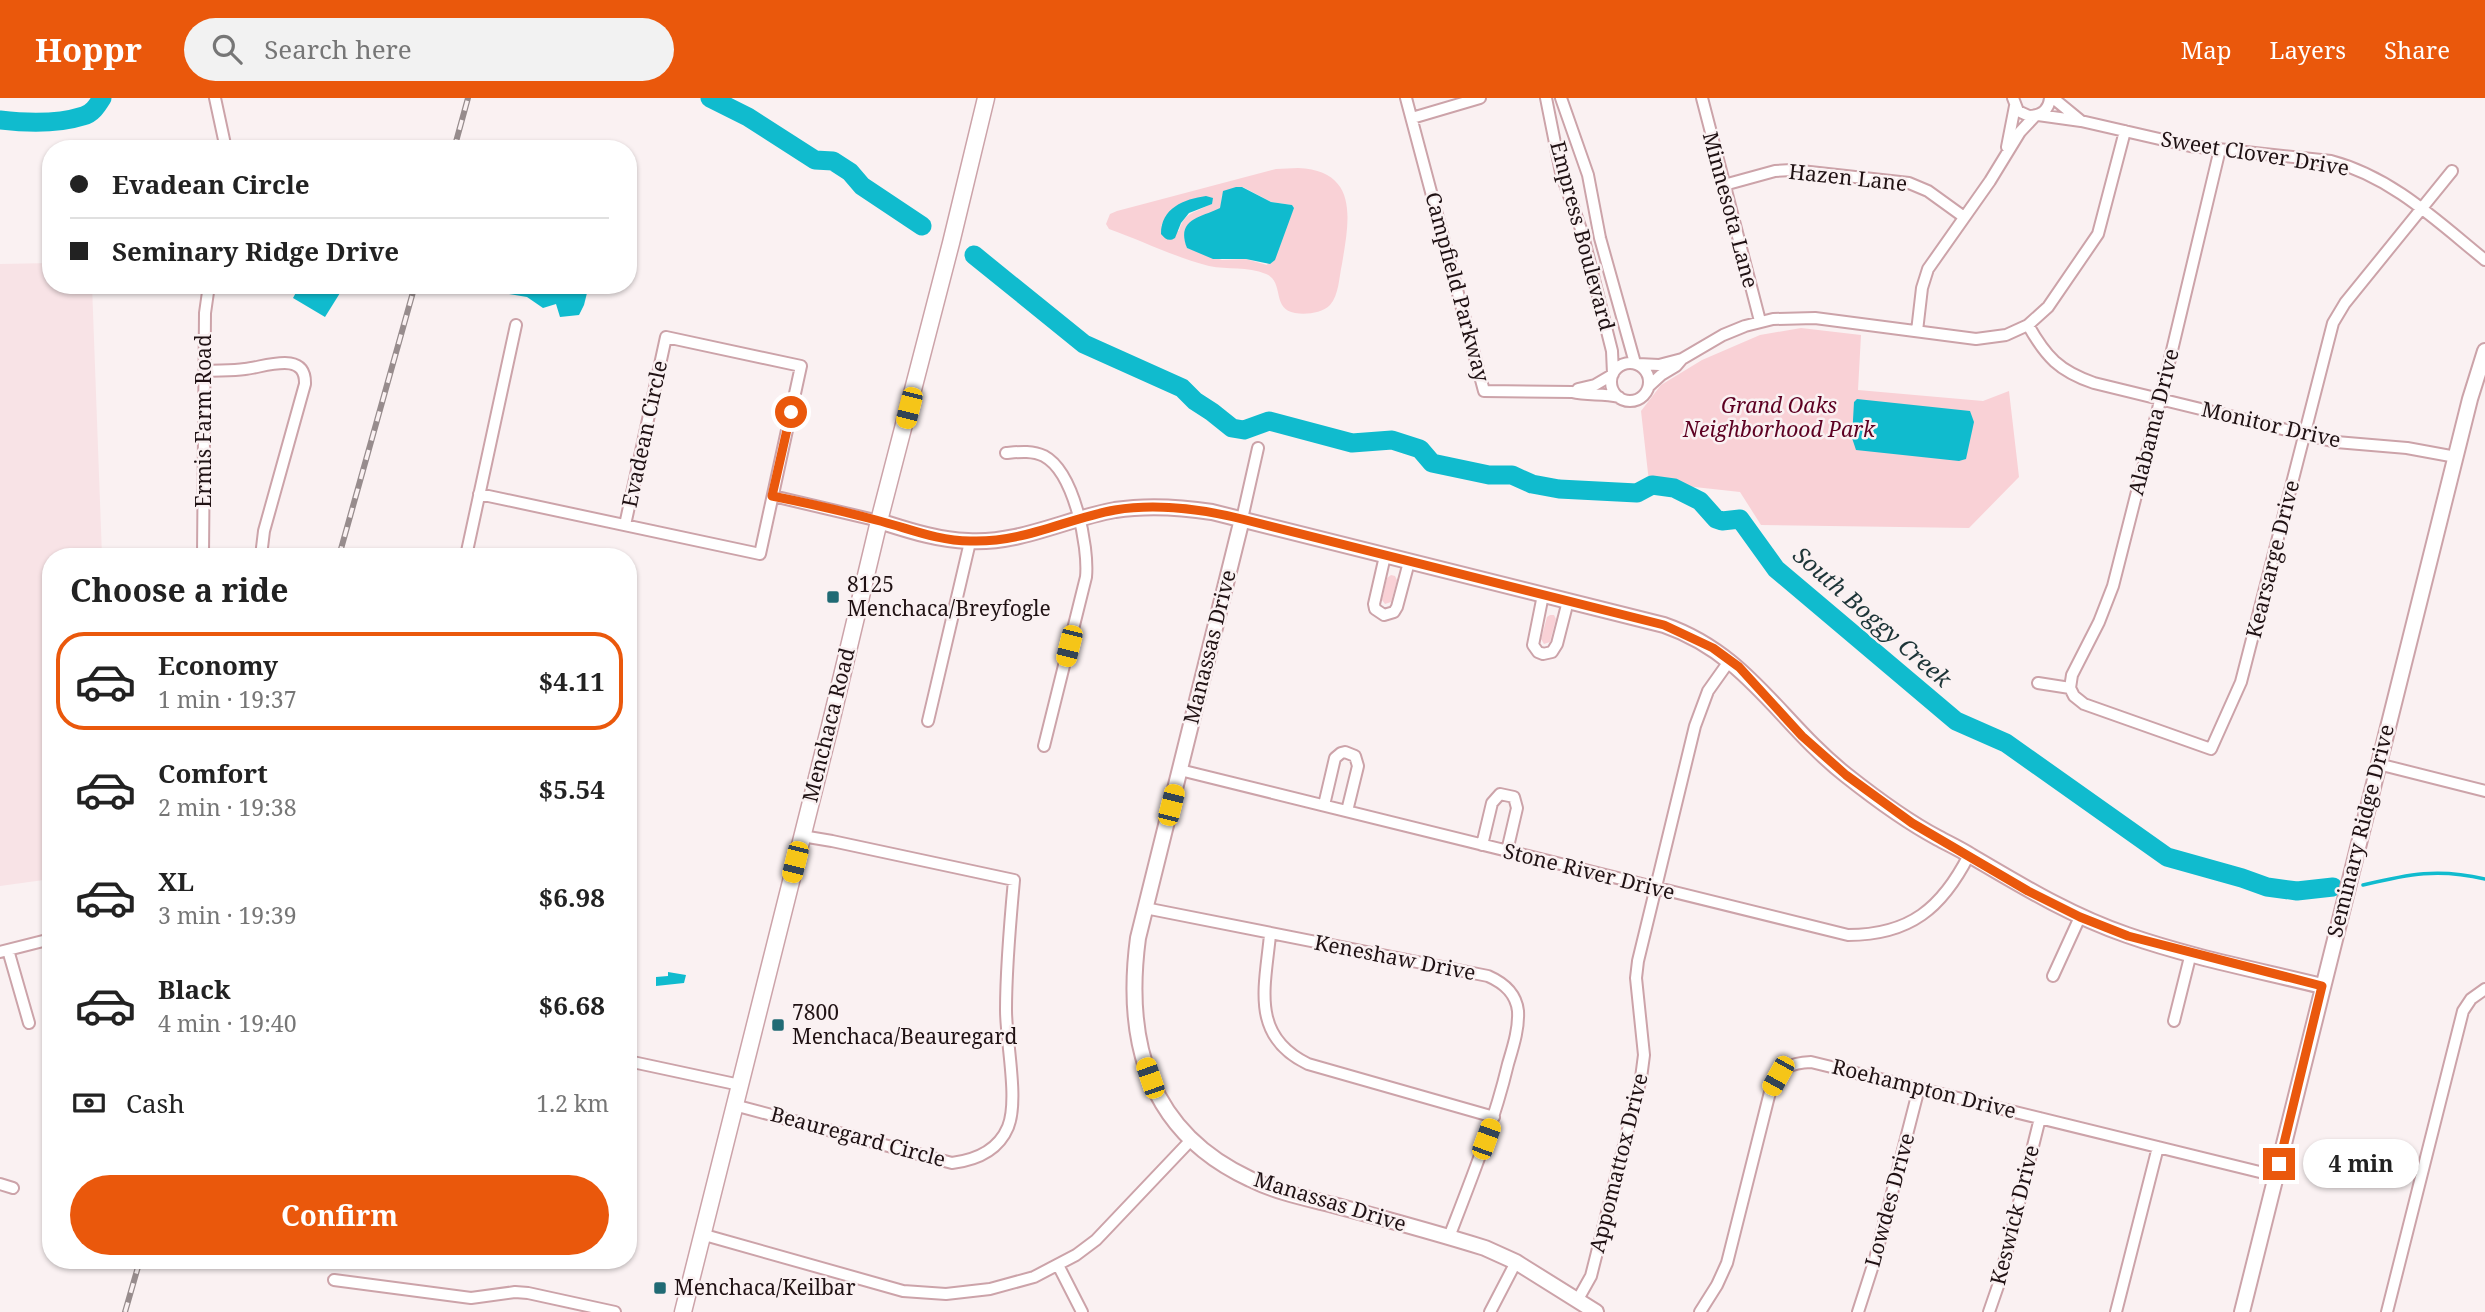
<!DOCTYPE html>
<meta charset="utf-8">
<style>
body{margin:0;font-family:"Noto Serif",serif;background:#f2f2f2;color:#222;height:100vh;display:flex;flex-direction:column;font-size:26px;white-space:nowrap}
*{box-sizing:border-box;margin:0}
p{font-size:23px;color:#767676}
.icon{flex:none;width:38px;height:38px;fill:none;stroke:currentColor;stroke-width:2;stroke-linecap:round;stroke-linejoin:round}
.map{position:relative;flex:1;overflow:hidden}
.details{position:absolute;left:42px;top:450px;width:595px;height:721px;display:flex;flex-direction:column;background:#fff;border-radius:28px;box-shadow:0 2px 5px #0004}
.details>*{flex:none}
.top-card{position:absolute;left:42px;top:42px;width:595px;height:154px;border-radius:28px;box-shadow:0 2px 5px #0004;display:grid;align-content:center;height:154px;padding:0 28px;background:#fff}
.end{position:absolute;width:32px;height:32px;margin:-16px;border:9px solid #ea580c;background:#fff;box-shadow:0 0 0 4px #fff}
.from{border-radius:50%}
.bubble{position:absolute;height:49px;border-radius:24px;background:#fff;box-shadow:0 2px 5px #0004;font-size:23px;font-weight:700;line-height:49px;text-align:center}
.car{position:absolute;width:21px;height:42px;margin:-21px -10px;border-radius:9px;box-shadow:0 0 5px 2px #0007;background:linear-gradient(#f5c518 24%,#345 0 40%,#f5c518 0 76%,#345 0 86%,#f5c518 0)}
.top-card b{display:flex;align-items:center;gap:24px;height:66px;font-size:26px}
.top-card b+b{border-top:2px solid #e0e0e0}
.top-card i{width:18px;height:18px;background:#222}
ul{padding:0;list-style:none}
li{display:flex;align-items:center;gap:21px;height:98px;margin:0 14px 10px;padding:0 14px;border:4px solid transparent;border-radius:28px}
li div{flex:1}
li b{display:block;font-size:26px}
li em{font-style:normal;font-weight:700}
li.selected{border-color:#ea580c}
li>.icon{width:63px;height:63px;stroke-width:1.5}
h2{padding:0 28px;font-size:32px;line-height:84px}
.pay{display:flex;align-items:center;gap:18px;height:77px;padding:0 28px;font-size:26px}
.pay p{margin-inline-start:auto}
.primary-button{display:flex;gap:14px;margin-top:auto;padding:14px 28px}
.primary-button a{flex:1;height:80px;border-radius:42px;background:#ea580c;color:#fff;font-size:28px;font-weight:700;line-height:80px;text-align:center}
header{display:flex;align-items:center;gap:42px;box-sizing:border-box;height:98px;padding:0 35px;background:#ea580c;color:#fff}
header strong{font-size:33px}
nav{display:flex;gap:38px;margin-inline-start:auto;font-size:24px}
.search{width:490px;height:63px;background:#f2f2f2;display:flex;align-items:center;gap:18px;box-sizing:border-box;padding:0 24px;border-radius:38px;color:#767676;font-size:26px}
.map>svg:first-child{display:block}
.built{fill:#f8e3e6}
.green{fill:#f9d1d6;fill-rule:evenodd}
.water{fill:#10bbce}
.lines{fill:none;stroke-linecap:round;stroke-linejoin:round}
.stream{stroke:#10bbce;stroke-width:3.5}
.river{stroke:#10bbce;stroke-width:19}
.minor-casing{stroke:#cca3a9;stroke-width:14}
.tertiary-casing{stroke:#cca3a9;stroke-width:18}
.secondary-casing{stroke:#cca3a9;stroke-width:19}
.minor{stroke:#fff;stroke-width:10}
.tertiary{stroke:#fff;stroke-width:14}
.secondary{stroke:#fff;stroke-width:16}
.rail-casing{stroke:#978c8d;stroke-width:6}
.rail{stroke:#faf1f2;stroke-width:3.5;stroke-dasharray:10;stroke-linecap:butt}
.route{stroke:#ea580c;stroke-width:9}
.poi-dot{fill:#206a74;stroke:#faf1f2;stroke-width:2.5}
.labels{text-anchor:middle;stroke-width:5;stroke-linejoin:round;paint-order:stroke}
.street-label{font-size:21px;fill:#201214;stroke:#faf1f2}
.park-label{font-size:21px;font-style:italic;fill:#5d0022;stroke:#faf1f2}
.poi-label{font-size:21px;fill:#201214;stroke:#faf1f2;text-anchor:start}
.water-label{font-size:23px;font-style:italic;fill:#1c3437;stroke:#faf1f2}
</style>
<header>
<strong>Hoppr</strong>
<div class="search"><svg class="icon" aria-label="search" viewBox="0 0 24 24"><circle cx="10" cy="10" r="6"/><path d="M15 15l6 6"/></svg>Search here</div>
<nav><a>Map</a><a>Layers</a><a>Share</a></nav>
</header>
<div class="map">
<svg width="2485" height="1214" viewBox="0 0 2485 1214">
<rect width="100%" height="100%" fill="#faf1f2"/>
<path class="built" d="M51,165V187H92L102,458H51V781L0,788V166Z"/>
<path class="green" d="M1298,70C1360,73 1349,123 1342,166C1339,179 1339,197 1330,207C1322,215 1306,217 1295,215C1271,211 1285,184 1266,176C1247,168 1228,172 1209,168C1177,160 1140,142 1109,131L1106,126L1110,116L1117,113L1276,71ZM1243,89L1271,104L1292,107L1294,110L1267,167L1246,161L1222,162L1187,150L1184,140L1185,131L1221,110L1222,97ZM1212,105C1197,115 1184,113 1179,133L1161,128L1166,120Z
M1801,230L1861,237L1858,292L1983,303L2009,293L2019,379L1969,430L1761,427L1740,394L1649,384L1641,313L1661,287L1702,262L1760,237Z
M1391,477L1395,478L1397,482L1391,504L1385,506L1382,502L1387,480Z
M1550,517H1554L1556,521L1550,544L1544,546L1541,541L1547,519Z"/>
<path class="water" d="M1236,89H1242L1271,104L1292,107L1294,110L1275,162L1270,166L1246,161H1213L1187,150C1175,120 1203,119 1220,110L1223,93Z
M1206,98L1213,100L1212,106L1189,115L1181,125L1175,140C1169,144 1165,141 1161,136C1161,110 1184,101 1206,98Z
M300,187H345L325,219L293,200Z
M506,187H589L584,207L579,217L560,219L556,206L543,210L527,199L509,196Z
M1857,301L1970,313L1974,324L1966,361L1959,363L1856,352L1852,340L1854,304Z
M668,874L686,877L684,885L656,888V879L668,878Z"/>
<g class="lines">
<path class="stream" d="M2363,787C2409,776 2438,770 2485,781"/>
<path class="river" d="M710,0L748,19L815,62L833,63L850,74L862,88L922,128
M0,22C25,25 58,26 83,18C92,16 97,8 102,0
M974,157L1084,246L1182,290L1195,303L1212,314L1232,330L1244,332L1269,323L1352,345L1392,342L1420,351L1432,365L1489,377H1512L1532,386L1559,391L1637,395L1652,387L1674,390L1700,403L1716,421L1722,423L1740,421L1776,471L1956,623L2006,645L2167,759L2242,780L2267,789L2297,793L2333,789"/>
<g class="minor-casing">
<path id="minor" d="M215,0L226,51
M1406,0L1484,293L1572,294C1588,298 1602,295 1619,299
M1546,0L1561,75L1582,134L1612,253L1613,276
M1561,0L1588,77L1600,140L1635,265
M1702,0L1760,223
M2013,0L2018,13L2029,18C2041,18 2049,12 2050,0
M2053,0L2081,23
M2038,17L2081,23L2190,48L2331,63C2392,79 2437,123 2485,162
M1412,20L1480,0
M2007,49L2015,8
M1724,87L1775,73L1792,72L1909,85L1928,93L1964,119
M2028,227C2046,259 2059,273 2094,285L2336,344L2407,350L2456,359
M1917,233L1922,190L1928,171L1990,83L2020,34L2035,18
M1611 284a19 19 0 1 1 38 0a19 19 0 1 1-38 0Z
M1638,266L1659,267L1682,261
M205,273C218,272 232,273 245,271C265,269 306,252 305,286L264,433L261,458
M1649,288L1661,277L1676,268L1682,261L1723,237L1745,228L1773,221L1815,220L1976,241L2006,237L2028,227L2048,209L2098,136L2125,33
M1578,291L1595,287L1612,277
M1006,355C1018,354 1032,352 1044,358C1074,374 1089,448 1086,479L1044,648
M479,396L760,456L801,268L666,239L625,427
M773,398L879,423
M1242,421L1258,350
M203,458L205,215L209,187
M466,458L516,227
M1385,458L1374,506L1375,511L1384,517L1394,514L1397,509L1409,464
M1543,497L1533,547L1538,554L1543,556L1552,554L1557,546L1568,503
M2038,585L2070,590L2074,598L2084,606L2211,651L2241,584L2333,225L2345,205L2452,73
M2070,590L2072,577L2099,524L2113,488L2158,311L2220,51
M928,623L970,444
M2378,666L2485,693
M1180,672L1848,837C1910,837 1942,810 1969,757
M1324,707L1335,660L1341,655L1345,654L1355,658L1358,668L1347,713
M1482,747L1492,705L1500,696L1514,699L1517,710L1507,753
M1145,810L1488,878C1504,885 1516,895 1518,913C1519,931 1513,949 1508,966C1494,1025 1471,1082 1449,1139
M1270,837C1265,889 1250,938 1308,966L1494,1019
M8,852L29,925
M0,854L51,841
M2053,878L2080,819
M2174,923L2191,855
M628,963L740,987
M734,1007L952,1065C976,1062 998,1053 1008,1029C1019,1002 1006,944 1006,912C1006,868 1010,825 1014,782L832,743L802,738
M0,1086L13,1090
M701,1136L903,1193L946,1196L990,1191L1034,1179L1076,1157L1096,1142L1190,1043
M1058,1167L1082,1214
M334,1182L471,1200L515,1194L528,1195L615,1214
M1577,1203L1591,1178L1641,980L1644,957L1636,880L1638,863L1695,628L1708,593L1730,562
M1490,1214L1516,1164
M1700,1214L1717,1187L1727,1165L1771,990C1783,970 1788,965 1811,964L2276,1078
M1858,1214L1875,1161L1919,990
M1989,1214L1999,1185L2040,1020
M2116,1214L2158,1049
M2387,1214L2463,913L2471,901L2485,891"/>
</g>
<g class="tertiary-casing">
<path id="tertiary" d="M1242,421L1138,840C1124,945 1149,1034 1250,1081C1278,1095 1311,1101 1341,1109C1389,1122 1437,1135 1485,1150L1516,1164L1596,1214
M879,423C908,432 937,442 968,443C1020,446 1065,421 1115,412C1147,407 1180,409 1212,414L1664,527C1748,556 1780,625 1846,677C1875,700 1906,723 1938,740C1949,746 1960,751 1971,758C2022,788 2071,818 2127,837C2190,859 2257,872 2322,888
M2242,1214L2470,301L2485,253"/>
</g>
<g class="secondary-casing">
<path id="secondary" d="M683,1214L830,628L879,423L951,145L986,0"/>
</g>
<use href="#minor" class="minor"/>
<use href="#tertiary" class="tertiary"/>
<use href="#secondary" class="secondary"/>
<g class="rail-casing">
<path id="rail" d="M454,51L468,0
M339,458L415,187
M125,1214L140,1162"/>
</g>
<use href="#rail" class="rail"/>
</g>
<g class="lines">
<path class="route" d="M791,314L772,398C807,405 842,413 876,422C908,430 937,443 970,443C1024,445 1065,421 1115,412C1158,405 1201,411 1242,421L1664,527L1713,550L1739,569L1802,638L1846,677L1912,725L2028,793L2080,819L2128,838L2322,888L2279,1066"/>
</g>
<g class="poi-dot">
<rect x="826" y="492" width="14" height="14" rx="3.5"/>
<rect x="771" y="920" width="14" height="14" rx="3.5"/>
<rect x="653" y="1183" width="14" height="14" rx="3.5"/>
</g>
<g class="labels">
<g class="street-label">
<text transform="translate(2255 56) rotate(9)" y="7">Sweet Clover Drive</text>
<text transform="translate(1848 80) rotate(6)" y="7">Hazen Lane</text>
<text transform="translate(1730 112) rotate(75)" y="7">Minnesota Lane</text>
<text transform="translate(1582 138) rotate(75)" y="7">Empress Boulevard</text>
<text transform="translate(1457 189) rotate(75)" y="7">Campfield Parkway</text>
<text transform="translate(204 323) rotate(-90)" y="7">Ermis Farm Road</text>
<text transform="translate(2154 324) rotate(-76)" y="7">Alabama Drive</text>
<text transform="translate(2271 327) rotate(13)" y="7">Monitor Drive</text>
<text transform="translate(645 336) rotate(-78)" y="7">Evadean Circle</text>
<text transform="translate(2273 461) rotate(-76)" y="7">Kearsarge Drive</text>
<text transform="translate(1210 549) rotate(-76)" y="7">Manassas Drive</text>
<text transform="translate(829 627) rotate(-76)" y="7">Menchaca Road</text>
<text transform="translate(2361 733) rotate(-76)" y="7">Seminary Ridge Drive</text>
<text transform="translate(1589 774) rotate(14)" y="7">Stone River Drive</text>
<text transform="translate(1395 860) rotate(11)" y="7">Keneshaw Drive</text>
<text transform="translate(1924 991) rotate(14)" y="7">Roehampton Drive</text>
<text transform="translate(858 1039) rotate(15)" y="7">Beauregard Circle</text>
<text transform="translate(1619 1065) rotate(-76)" y="7">Appomattox Drive</text>
<text transform="translate(1890 1102) rotate(-75)" y="7">Lowdes Drive</text>
<text transform="translate(1330 1104) rotate(17)" y="7">Manassas Drive</text>
<text transform="translate(2015 1117) rotate(-76)" y="7">Keswick Drive</text>
</g>
<g class="park-label">
<text x="1779" y="315">Grand Oaks<tspan x="1779" dy="24">Neighborhood Park</tspan></text>
</g>
<g class="poi-label">
<text x="847" y="494">8125<tspan x="847" dy="24">Menchaca/Breyfogle</tspan></text>
<text x="792" y="922">7800<tspan x="792" dy="24">Menchaca/Beauregard</tspan></text>
<text x="674" y="1197">Menchaca/Keilbar</text>
</g>
<g class="water-label">
<text transform="translate(1872 519) rotate(41)" y="8">South Boggy Creek</text>
</g>
</g>
</svg>
<i class="end from" style="left:791px;top:314px"></i>
<i class="end" style="left:2279px;top:1066px"></i>
<div class="bubble" style="left:2303px;top:1041px;width:116px">4 min</div>
<i class="car" style="left:909px;top:310px;rotate:194deg"></i>
<i class="car" style="left:1069px;top:548px;rotate:194deg"></i>
<i class="car" style="left:1171px;top:707px;rotate:14deg"></i>
<i class="car" style="left:795px;top:764px;rotate:194deg"></i>
<i class="car" style="left:1778px;top:978px;rotate:209deg"></i>
<i class="car" style="left:1150px;top:980px;rotate:341deg"></i>
<i class="car" style="left:1486px;top:1041px;rotate:20deg"></i>
<div class="top-card">
<b><i class="from"></i>Evadean Circle</b>
<b><i></i>Seminary Ridge Drive</b>
</div>
<section class="details">
<h2>Choose a ride</h2>
<ul>
<li class="selected"><svg class="icon" aria-label="car" viewBox="0 0 24 24"><path d="M5 17H2v-5l4-1 3-4h7l3 4 3 1v5h-3M9 17h6M6 11h13"/><circle cx="7" cy="17" r="2"/><circle cx="17" cy="17" r="2"/></svg><div><b>Economy</b><p>1 min · 19:37</p></div><em>$4.11</em></li>
<li><svg class="icon" aria-label="car" viewBox="0 0 24 24"><path d="M5 17H2v-5l4-1 3-4h7l3 4 3 1v5h-3M9 17h6M6 11h13"/><circle cx="7" cy="17" r="2"/><circle cx="17" cy="17" r="2"/></svg><div><b>Comfort</b><p>2 min · 19:38</p></div><em>$5.54</em></li>
<li><svg class="icon" aria-label="car" viewBox="0 0 24 24"><path d="M5 17H2v-5l4-1 3-4h7l3 4 3 1v5h-3M9 17h6M6 11h13"/><circle cx="7" cy="17" r="2"/><circle cx="17" cy="17" r="2"/></svg><div><b>XL</b><p>3 min · 19:39</p></div><em>$6.98</em></li>
<li><svg class="icon" aria-label="car" viewBox="0 0 24 24"><path d="M5 17H2v-5l4-1 3-4h7l3 4 3 1v5h-3M9 17h6M6 11h13"/><circle cx="7" cy="17" r="2"/><circle cx="17" cy="17" r="2"/></svg><div><b>Black</b><p>4 min · 19:40</p></div><em>$6.68</em></li>
</ul>
<div class="pay"><svg class="icon" aria-label="cash" viewBox="0 0 24 24"><path d="M3 7h18v10H3z"/><circle cx="12" cy="12" r="2"/></svg>Cash<p>1.2 km</p></div>
<div class="primary-button"><a>Confirm</a></div>
</section>
</div>
